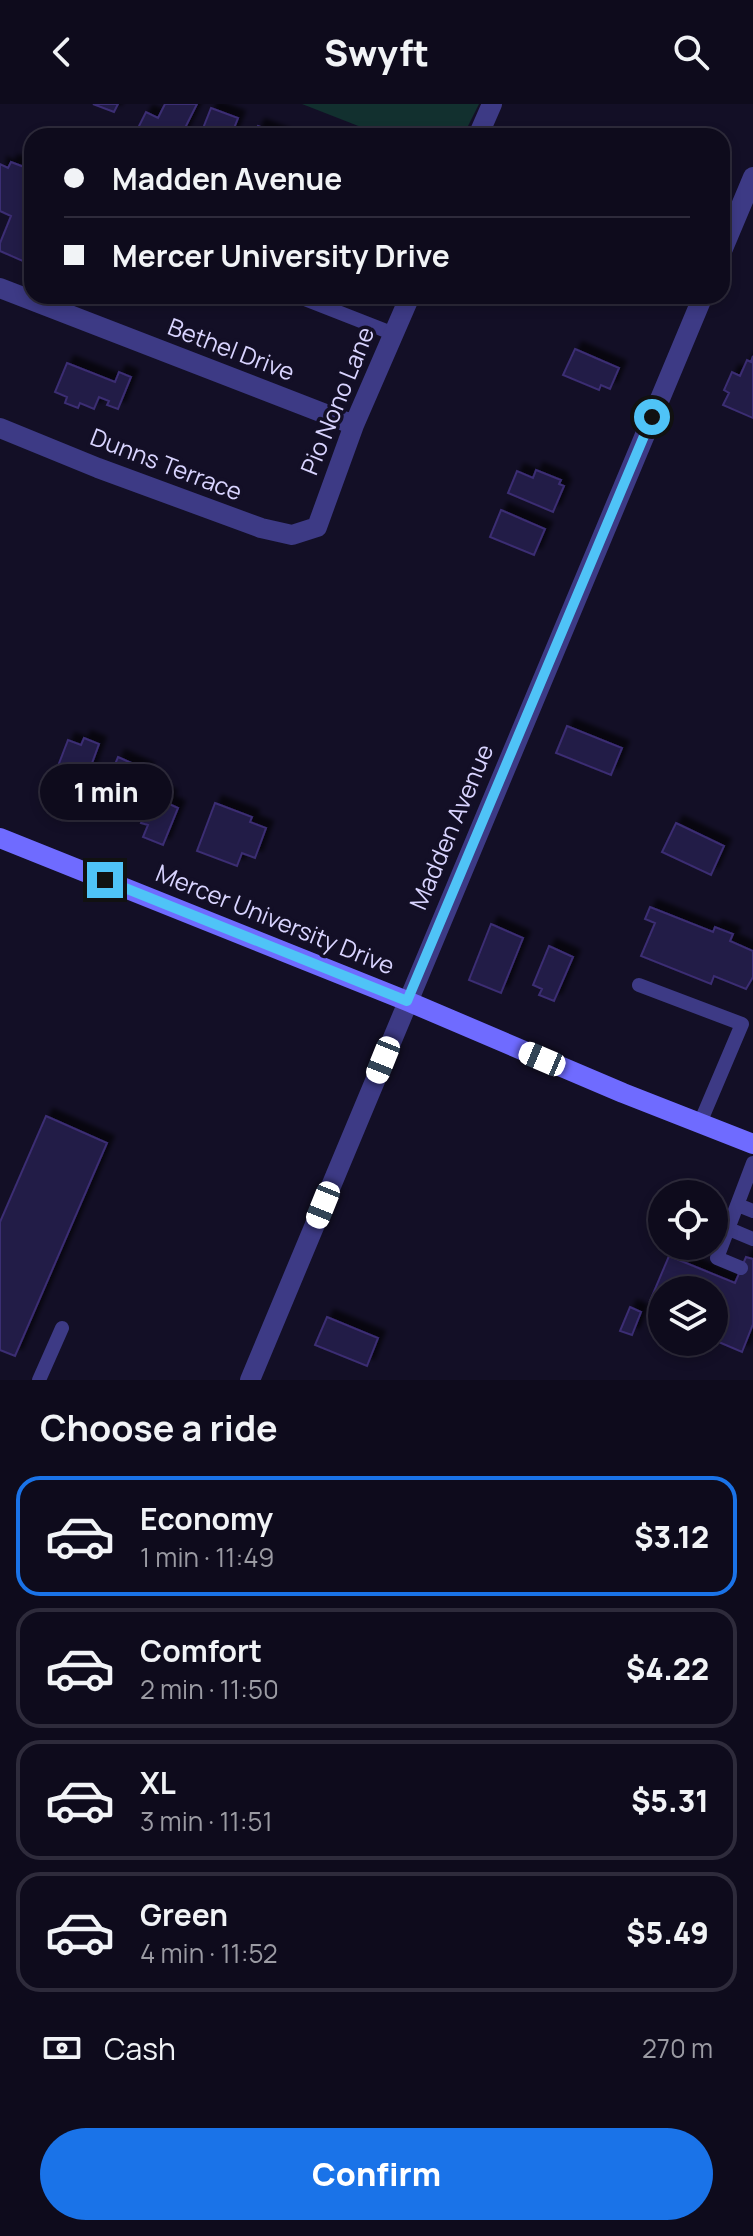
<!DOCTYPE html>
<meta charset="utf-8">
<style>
body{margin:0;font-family:Manrope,sans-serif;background:#1c1929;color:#f1f3f6;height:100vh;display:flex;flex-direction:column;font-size:30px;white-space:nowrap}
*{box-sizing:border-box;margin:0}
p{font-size:26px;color:#9b9ba3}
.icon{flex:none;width:44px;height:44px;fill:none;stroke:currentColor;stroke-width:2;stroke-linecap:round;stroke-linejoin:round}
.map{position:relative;height:1276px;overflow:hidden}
.side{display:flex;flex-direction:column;background:#0e0b1c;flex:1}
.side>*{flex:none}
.guide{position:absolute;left:24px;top:24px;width:706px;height:176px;border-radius:24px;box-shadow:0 4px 12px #0003,0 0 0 2px #2e2b3b;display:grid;align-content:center;height:176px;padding:0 40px;background:#0e0b1c}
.tools{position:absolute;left:648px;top:1076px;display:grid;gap:16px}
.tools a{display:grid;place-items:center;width:80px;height:80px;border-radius:50%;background:#0e0b1c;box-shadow:0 4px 12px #0003,0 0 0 2px #2e2b3b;font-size:40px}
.end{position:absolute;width:36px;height:36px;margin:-18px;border:10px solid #4fc3f7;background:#111;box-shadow:0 0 0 4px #111}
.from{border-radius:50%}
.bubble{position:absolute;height:56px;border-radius:28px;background:#0e0b1c;box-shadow:0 4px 12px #0003,0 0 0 2px #2e2b3b;font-size:26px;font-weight:800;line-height:56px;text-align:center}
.car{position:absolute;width:24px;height:48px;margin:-24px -12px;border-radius:10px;box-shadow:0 0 6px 2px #0007;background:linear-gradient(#fff 24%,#345 0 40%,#fff 0 76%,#345 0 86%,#fff 0)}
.guide b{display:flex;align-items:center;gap:28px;height:76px;font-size:30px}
.guide b+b{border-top:2px solid #2e2b3b}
.guide i{width:20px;height:20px;background:#f1f3f6}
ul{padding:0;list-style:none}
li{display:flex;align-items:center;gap:24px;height:120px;margin:0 16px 12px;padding:0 24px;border:4px solid #2e2b3b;border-radius:24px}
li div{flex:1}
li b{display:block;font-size:30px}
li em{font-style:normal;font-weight:800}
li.active{border-color:#1a73e8}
li>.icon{width:72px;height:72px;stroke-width:1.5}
h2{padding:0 40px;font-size:36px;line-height:96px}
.pay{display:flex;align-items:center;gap:20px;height:88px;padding:0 40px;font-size:30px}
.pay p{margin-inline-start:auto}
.button{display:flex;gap:16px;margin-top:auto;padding:16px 40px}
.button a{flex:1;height:92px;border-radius:48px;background:#1a73e8;color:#fff;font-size:32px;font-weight:800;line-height:92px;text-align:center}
header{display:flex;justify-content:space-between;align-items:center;height:104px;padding:0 40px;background:#0e0b1c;font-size:36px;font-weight:800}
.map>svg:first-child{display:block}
.green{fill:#12302f}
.building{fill:#241b47;stroke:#3b2d73;stroke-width:2;filter:url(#shadow)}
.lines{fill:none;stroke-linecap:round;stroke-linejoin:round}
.lane{stroke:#3d3a85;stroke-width:14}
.street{stroke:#3d3a85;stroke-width:20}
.secondary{stroke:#6f6bff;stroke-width:20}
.route{stroke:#4fc3f7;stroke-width:10}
.labels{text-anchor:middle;stroke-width:7;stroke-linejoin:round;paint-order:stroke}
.street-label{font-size:24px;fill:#d9d4ff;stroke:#130f26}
</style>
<header><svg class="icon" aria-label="back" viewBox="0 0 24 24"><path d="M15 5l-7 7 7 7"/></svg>Swyft<svg class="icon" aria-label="search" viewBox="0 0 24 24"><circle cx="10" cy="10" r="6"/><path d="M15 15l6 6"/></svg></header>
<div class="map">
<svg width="753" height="1276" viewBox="0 0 753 1276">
<defs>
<filter id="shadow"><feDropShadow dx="7" dy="-7" stdDeviation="2" flood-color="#0009"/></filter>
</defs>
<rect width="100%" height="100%" fill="#130f26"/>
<path class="green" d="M302,0H479L463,32H384Z"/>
<path class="building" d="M93,0H118L114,8Z
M165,0H197L181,32H148L137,26L146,8L158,14Z
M211,4L238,14L231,32H200Z
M258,22L283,32H254Z
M11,58L32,66V161L0,147V139L11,112L0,107V60L8,64Z
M575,245L619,264L610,285L601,281L599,286L563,271Z
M753,252V314L723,301L729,289L724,286L732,268L740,272L747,256L751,258Z
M67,259L115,278L119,268L131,273L118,305L107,301L109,297L99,293L94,305L80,299L78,304L65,299L67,293L55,288Z
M536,366L561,376L559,380L564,382L553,408L508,389L517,367L533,374Z
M501,406L545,425L534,451L490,433Z
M567,622L622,644L611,671L556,649Z
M84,634L99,640L80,692L63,686L66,680L53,675L68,636L81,641Z
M118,653L147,666L127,714L98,701Z
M154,687L170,693L167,699L178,704L163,741L143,733L148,721L141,719Z
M215,699L252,713L250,718L266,724L255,754L242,749L237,762L197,747Z
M676,719L724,742L711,771L662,748Z
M650,803L713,828L715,823L733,830L730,837L753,847V873L746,885L714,872L711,880L641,852L655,819L645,815Z
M491,820L523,834L501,889L469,876Z
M549,842L573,853L554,897L539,891L542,885L533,881Z
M46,1012L107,1039L15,1252L0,1246V1118Z
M669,1152L735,1179L746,1153L753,1155V1220L742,1248L714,1236V1186H662V1201L650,1197Z
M630,1203L641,1208L632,1231L620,1227Z
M327,1213L378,1234L367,1262L315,1241Z"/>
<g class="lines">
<path class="lane" d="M297,192L394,230
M639,881L742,920L700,1019
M738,1101L753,1107
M729,1125L753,1135
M741,1164L717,1154L753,1059
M39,1276L62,1224"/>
<path class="street" d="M478,32L492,0
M722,147L753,73
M0,184L354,321
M0,324L98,364L261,424L292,431L317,423L354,321L410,192
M250,1276L703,192"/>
<path class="secondary" d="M0,734L407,897L623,989L753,1040"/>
</g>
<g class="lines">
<path class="route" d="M105,776L407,897L652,313"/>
</g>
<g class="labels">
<g class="street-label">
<text transform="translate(231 246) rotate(21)" y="8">Bethel Drive</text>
<text transform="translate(338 297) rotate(-68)" y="8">Pio Nono Lane</text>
<text transform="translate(166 361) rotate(21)" y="8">Dunns Terrace</text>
<text transform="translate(452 723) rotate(-67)" y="8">Madden Avenue</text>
<text transform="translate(275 816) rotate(22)" y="8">Mercer University Drive</text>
</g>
</g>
</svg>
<div class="tools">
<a><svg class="icon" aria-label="locate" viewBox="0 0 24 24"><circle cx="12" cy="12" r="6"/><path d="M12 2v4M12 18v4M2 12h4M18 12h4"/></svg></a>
<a><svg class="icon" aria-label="layers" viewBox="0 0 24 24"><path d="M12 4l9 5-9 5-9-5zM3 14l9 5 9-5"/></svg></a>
</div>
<i class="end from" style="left:652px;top:313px"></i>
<i class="end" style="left:105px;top:776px"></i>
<div class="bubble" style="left:40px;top:660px;width:132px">1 min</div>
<i class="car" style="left:542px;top:955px;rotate:293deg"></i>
<i class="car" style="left:383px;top:956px;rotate:202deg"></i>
<i class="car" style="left:323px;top:1101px;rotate:202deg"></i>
<div class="guide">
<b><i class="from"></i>Madden Avenue</b>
<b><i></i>Mercer University Drive</b>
</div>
</div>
<section class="side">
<h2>Choose a ride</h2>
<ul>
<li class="active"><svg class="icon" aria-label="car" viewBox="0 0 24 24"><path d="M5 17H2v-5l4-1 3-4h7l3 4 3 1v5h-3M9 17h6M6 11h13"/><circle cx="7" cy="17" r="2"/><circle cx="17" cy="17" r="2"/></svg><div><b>Economy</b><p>1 min · 11:49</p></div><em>$3.12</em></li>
<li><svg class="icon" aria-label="car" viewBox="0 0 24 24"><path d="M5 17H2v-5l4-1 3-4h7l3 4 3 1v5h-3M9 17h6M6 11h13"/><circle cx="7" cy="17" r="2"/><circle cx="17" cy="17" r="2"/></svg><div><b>Comfort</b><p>2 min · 11:50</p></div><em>$4.22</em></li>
<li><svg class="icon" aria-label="car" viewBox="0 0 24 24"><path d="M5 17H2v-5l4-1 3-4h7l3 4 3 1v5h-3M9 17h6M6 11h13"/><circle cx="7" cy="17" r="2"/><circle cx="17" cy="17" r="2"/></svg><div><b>XL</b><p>3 min · 11:51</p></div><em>$5.31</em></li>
<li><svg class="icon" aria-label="car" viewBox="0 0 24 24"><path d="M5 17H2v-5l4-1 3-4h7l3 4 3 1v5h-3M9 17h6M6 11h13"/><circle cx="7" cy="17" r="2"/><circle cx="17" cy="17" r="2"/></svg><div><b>Green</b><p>4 min · 11:52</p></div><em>$5.49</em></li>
</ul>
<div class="pay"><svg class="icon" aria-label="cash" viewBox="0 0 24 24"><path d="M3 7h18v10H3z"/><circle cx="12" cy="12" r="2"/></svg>Cash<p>270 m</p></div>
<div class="button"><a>Confirm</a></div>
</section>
